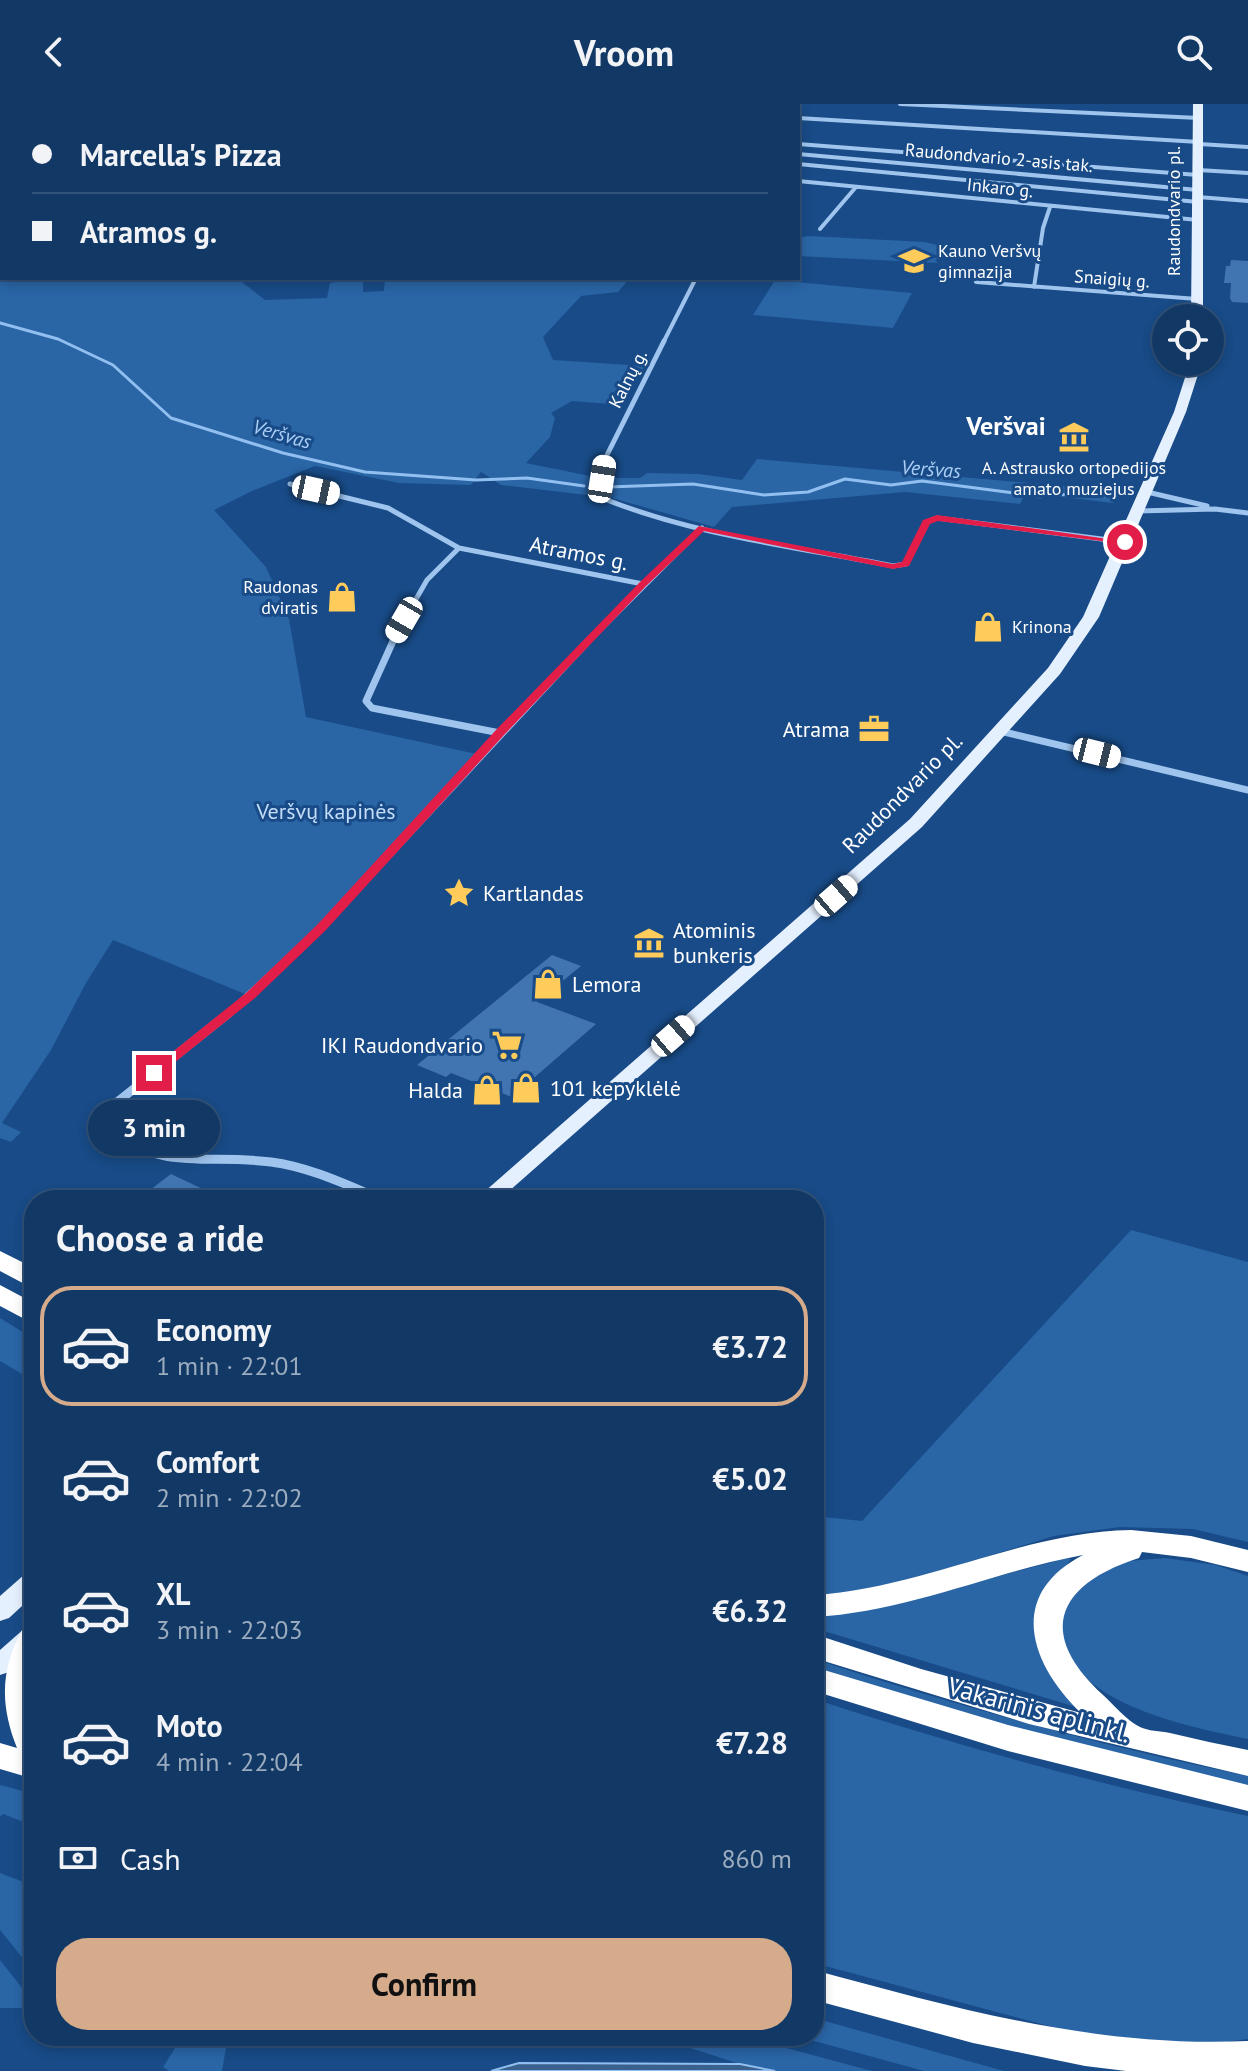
<!DOCTYPE html>
<meta charset="utf-8">
<style>
body{margin:0;font-family:"PT Sans",sans-serif;background:#1b3f6b;color:#f1f3f6;height:100vh;display:flex;flex-direction:column;font-size:30px;white-space:nowrap}
*{box-sizing:border-box;margin:0}
p{font-size:26px;color:#9cacbf}
.icon{flex:none;width:44px;height:44px;fill:none;stroke:currentColor;stroke-width:2;stroke-linecap:round;stroke-linejoin:round}
.map{position:relative;flex:1;overflow:hidden}
.details{position:absolute;left:24px;top:1086px;width:800px;height:856px;display:flex;flex-direction:column;background:#123865;border-radius:32px;box-shadow:0 4px 12px #0003,0 0 0 2px #315279}
.details>*{flex:none}
.hud{position:absolute;left:0px;top:0px;width:800px;height:176px;box-shadow:0 4px 12px #0003,0 0 0 2px #315279;display:grid;align-content:center;height:176px;padding:0 32px;background:#123865}
.tools{position:absolute;left:1152px;top:200px;display:grid;gap:16px}
.tools a{display:grid;place-items:center;width:72px;height:72px;border-radius:50%;background:#123865;box-shadow:0 4px 12px #0003,0 0 0 2px #315279;font-size:40px}
.end{position:absolute;width:36px;height:36px;margin:-18px;border:10px solid #e11d48;background:#fff;box-shadow:0 0 0 4px #fff}
.from{border-radius:50%}
.bubble{position:absolute;height:56px;border-radius:28px;background:#123865;box-shadow:0 4px 12px #0003,0 0 0 2px #315279;font-size:26px;font-weight:800;line-height:56px;text-align:center}
.car{position:absolute;width:24px;height:48px;margin:-24px -12px;border-radius:10px;box-shadow:0 0 6px 2px #0007;background:linear-gradient(#fff 24%,#345 0 40%,#fff 0 76%,#345 0 86%,#fff 0)}
.hud b{display:flex;align-items:center;gap:28px;height:76px;font-size:30px}
.hud b+b{border-top:2px solid #315279}
.hud i{width:20px;height:20px;background:#f1f3f6}
ul{padding:0;list-style:none}
li{display:flex;align-items:center;gap:24px;height:120px;margin:0 16px 12px;padding:0 16px;border:4px solid transparent;border-radius:32px}
li div{flex:1}
li b{display:block;font-size:30px}
li em{font-style:normal;font-weight:800}
li.active{border-color:#d6ab8b}
li>.icon{width:72px;height:72px;stroke-width:1.5}
h2{padding:0 32px;font-size:36px;line-height:96px}
.pay{display:flex;align-items:center;gap:20px;height:88px;padding:0 32px;font-size:30px}
.pay p{margin-inline-start:auto}
.cta{display:flex;gap:16px;margin-top:auto;padding:16px 32px}
.cta a{flex:1;height:92px;border-radius:32px;background:#d6ab8b;color:#111;font-size:32px;font-weight:800;line-height:92px;text-align:center}
header{display:flex;justify-content:space-between;align-items:center;height:104px;padding:0 32px;background:#123865;font-size:36px;font-weight:800}
.map>svg:first-child{display:block}
.green{fill:#2a65a6}
.water{fill:#3a618d;stroke:#91bff0;stroke-width:2}
.lines{fill:none;stroke-linecap:round;stroke-linejoin:round}
.stream{stroke:#91bff0;stroke-width:3}
.building{fill:#4075b1}
.street-far3{stroke:#9fc4ed;stroke-width:4}
.street-far2{stroke:#9fc4ed;stroke-width:5}
.street-far1{stroke:#9fc4ed;stroke-width:7}
.street{stroke:#9fc4ed;stroke-width:9}
.secondary{fill:#cbe0f9;fill-rule:evenodd}
.primary{fill:#e5f0ff;fill-rule:evenodd}
.highway{fill:#fff;fill-rule:evenodd}
.route{fill:#e11d48}
.labels{text-anchor:middle;stroke-width:6;stroke-linejoin:round;paint-order:stroke}
.far-street-label{font-size:18px;fill:#fff;stroke:#184b87}
.far-poi-label{font-size:18px;fill:#fff;stroke:#184b87;text-anchor:start}
.far-water-label{font-size:20px;font-style:italic;fill:#aacef5;stroke:#184b87}
.street-label{font-size:22px;fill:#fff;stroke:#184b87}
.poi-label{font-size:22px;fill:#fff;stroke:#184b87;text-anchor:start}
.park-label{font-size:22px;fill:#c4defa;stroke:#184b87}
.far-district-label{font-size:26px;font-weight:bold;fill:#fff;stroke:#184b87}
.near-street-label{font-size:26px;fill:#fff;stroke:#184b87}
</style>
<header><svg class="icon" aria-label="back" viewBox="0 0 24 24"><path d="M15 5l-7 7 7 7"/></svg>Vroom<svg class="icon" aria-label="search" viewBox="0 0 24 24"><circle cx="10" cy="10" r="6"/><path d="M15 15l6 6"/></svg></header>
<div class="map">
<svg width="1248" height="1967" viewBox="0 0 1248 1967">
<rect width="100%" height="100%" fill="#184b87"/>
<path class="green" d="M0,88L2,174H237L265,196L327,194L330,179L363,174V188L384,187L385,174H630L618,188L581,192L543,233L553,256L645,262L623,301L572,297L551,309L555,314L550,333L526,359L600,374H640L647,369L699,370L742,376L757,355L1121,387L1113,399L1045,391L1041,395L1024,392L1020,400L905,388L732,403L714,423L612,394L501,381L481,368L471,381L399,379L315,362L252,387L214,406L266,463L289,515L306,613L481,651L350,794L250,892L113,836L86,879L51,946L2,1019L21,1028L11,1038L0,1034Z
M809,132L925,138L941,142L945,149L935,156L938,159L798,152V134Z
M775,176L912,189L893,224L753,211Z
M1131,1126L1248,1158V1438L1193,1425L1120,1423L1054,1432L860,1491H814V1412L862,1417Z
M0,1214L34,1235V1277L0,1257Z
M1067,1454L1071,1455L1040,1500L1076,1603L814,1524V1510L883,1503Z
M1165,1454L1216,1461L1248,1472V1635C1189,1622 1056,1599 1062,1516C1063,1505 1071,1492 1075,1482L1128,1457Z
M814,1555C956,1602 1101,1642 1248,1672V1682L986,1617L814,1564Z
M814,1595C956,1641 1101,1682 1248,1712V1935L1195,1942L1156,1940L1060,1925L814,1859Z
M0,1681L34,1690V1722L3,1710L0,1713Z
M0,1769L34,1782V1868L0,1826Z
M0,1856L34,1899V1904H0Z
M814,1914L1004,1967H924L796,1932H814Z
M183,1932H228L222,1967H169L163,1963Z
M653,1932H741L872,1967H775L740,1960Z"/>
<path class="water" d="M519,1959L740,1960L775,1967H491Z"/>
<g class="lines">
<path class="stream" d="M0,219L58,235L113,261L171,314L283,349L365,368L476,376L527,374L584,382
M608,383L693,380L764,391L808,388L845,375L891,381L922,377L1014,389L1110,392"/>
</g>
<path class="building" d="M1231,156L1248,157V199L1232,198L1230,194L1231,179H1224L1226,162H1230Z
M552,851L581,862L537,898L596,920L528,979L538,983L522,997L451,969L446,973L417,961Z
M171,1070L226,1096H172L150,1086Z"/>
<g class="lines">
<path class="street-far3" d="M377,0L421,2
M900,0L1199,14
M672,1L713,2
M254,2L262,0
M798,14L1199,38
M798,40L1198,71
M1199,40L1248,43
M798,50L1198,86
M798,60L1198,98
M1198,66L1248,69
M798,77L1198,116
M1198,93L1248,97
M820,125L856,83
M976,178L1197,195
M1034,183L1043,124L1050,103
M663,239L696,174"/>
<path class="street-far2" d="M664,237L606,353L602,394C693,431 797,443 893,462L906,460L926,418L937,414L1125,438
M290,380L388,404L459,444L427,476L392,537
M1147,388L1207,402
M1138,407L1215,405L1248,409
M459,444L643,480
M589,537L702,424"/>
<path class="street-far1" d="M394,535L366,597L372,604L500,629
M1000,627L1248,686
M227,911L321,824L590,535"/>
<path class="street" d="M229,909L116,999L111,1013L113,1032C170,1066 210,1050 271,1058C310,1063 347,1081 383,1096"/>
<path class="secondary" d="M167,0H175L166,2Z
M241,0H251L240,2Z"/>
<path class="primary" d="M1193,0H1203V214H1191Z
M1190,258H1202L1186,308L1099,513L1060,570L922,723L499,1096H475L910,715L1048,564L1083,513L1174,308Z
M34,1468V1491L9,1514L0,1517V1492L25,1470Z
M34,1521V1546L9,1568L0,1571V1546L25,1524Z"/>
<path class="highway" d="M0,1147L34,1164V1185L0,1167Z
M0,1181L34,1199V1220L0,1202Z
M1131,1426L1191,1432L1248,1446V1468L1191,1454L1142,1448L1139,1454C1058,1480 1035,1528 1102,1590C1113,1600 1127,1617 1140,1623C1148,1627 1160,1627 1170,1629C1196,1635 1222,1641 1248,1646V1672L1029,1620L814,1554V1530L921,1565L1081,1609C1030,1560 1006,1491 1083,1451C992,1468 908,1508 814,1513V1491C924,1484 1022,1428 1131,1426Z
M34,1520V1562L27,1589L34,1618V1675L0,1665V1639L17,1644C0,1601 0,1566 23,1524Z
M814,1563L1008,1621L1248,1681V1707L1008,1647L814,1587Z
M814,1866C957,1905 1098,1944 1248,1937V1967H1126L1085,1962L973,1939L814,1896Z"/>
</g>
<path class="route" d="M937,411L1129,438L1125,440L938,417L930,420L909,462L893,465L704,427L646,482L504,631L325,827L255,894L159,971H150V966L246,889L317,821L496,626L640,478L699,422L893,460L902,458L923,416Z"/>
<defs>
<g id="school-bare" transform="scale(2.4)"><path d="M0-5L7-2L0 1L-7-2ZM-4 1L0 2.5L4 1V4Q0 6-4 4Z" fill="#ffcc5b" stroke="#184b87" stroke-width="2.5" paint-order="stroke"/></g>
<g id="museum-bare" transform="scale(2.4)"><path d="M0-6L6-3V-2H-6V-3ZM-5-1h2V3h-2ZM-1-1h2V3h-2ZM3-1h2V3H3ZM-6 4H6V6H-6Z" fill="#ffcc5b" stroke="#184b87" stroke-width="2.5" paint-order="stroke"/></g>
<g id="shop-bare" transform="scale(2.4)"><path d="M-5-2.5h2.3a2.7 3.5 0 0 1 5.4 0H5L5.5 6h-11ZM-1.5-2.5h3a1.5 2.3 0 0 0-3 0Z" fill="#ffcc5b" stroke="#184b87" stroke-width="2.5" paint-order="stroke"/></g>
<g id="office-bare" transform="scale(2.4)"><path d="M-6-3h4V-5.5h4V-3h4V5H-6ZM-1-4.5V-3h2v-1.5ZM-6 0V1H6V0Z" fill="#ffcc5b" stroke="#184b87" stroke-width="2.5" paint-order="stroke"/></g>
<g id="sight-bare" transform="scale(2.4)"><path d="M0-6L1.8-2.2L6-1.7L2.9 1.2L3.7 5.4L0 3.3L-3.7 5.4L-2.9 1.2L-6-1.7L-1.8-2.2Z" fill="#ffcc5b" stroke="#184b87" stroke-width="2.5" paint-order="stroke"/></g>
<g id="supermarket-bare" transform="scale(2.4)"><path d="M-6-5.5h2.5l.6 2H6L4.5 2H-2.5L-4.4-4H-6ZM-1.5 3.2a1.3 1.3 0 1 0 .1 0ZM3 3.2a1.3 1.3 0 1 0 .1 0Z" fill="#ffcc5b" stroke="#184b87" stroke-width="2.5" paint-order="stroke"/></g>
</defs>
<g fill-rule="evenodd">
<use href="#school-bare" x="914" y="157"/>
<use href="#museum-bare" x="1074" y="333"/>
<use href="#shop-bare" x="342" y="493"/>
<use href="#shop-bare" x="988" y="523"/>
<use href="#office-bare" x="874" y="625"/>
<use href="#sight-bare" x="459" y="789"/>
<use href="#museum-bare" x="649" y="839"/>
<use href="#shop-bare" x="548" y="880"/>
<use href="#supermarket-bare" x="507" y="941"/>
<use href="#shop-bare" x="526" y="984"/>
<use href="#shop-bare" x="487" y="986"/>
</g>
<g class="labels">
<g class="far-street-label">
<text transform="translate(999 54) rotate(5)" y="6">Raudondvario 2-asis tak.</text>
<text transform="translate(1000 84) rotate(6)" y="6">Inkaro g.</text>
<text transform="translate(1174 107) rotate(-90)" y="6">Raudondvario pl.</text>
<text transform="translate(1112 175) rotate(4)" y="6">Snaigių g.</text>
<text transform="translate(628 275) rotate(-63)" y="6">Kalnų g.</text>
</g>
<g class="far-poi-label">
<text x="938" y="153">Kauno Veršvų<tspan x="938" dy="21">gimnazija</tspan></text>
<text x="1074" y="370" text-anchor="middle">A. Astrausko ortopedijos<tspan x="1074" dy="21">amato muziejus</tspan></text>
<text x="318" y="489" text-anchor="end">Raudonas<tspan x="318" dy="21">dviratis</tspan></text>
<text x="1012" y="529">Krinona</text>
</g>
<g class="far-water-label">
<text transform="translate(282 330) rotate(16)" y="7">Veršvas</text>
<text transform="translate(931 365) rotate(4)" y="7">Veršvas</text>
</g>
<g class="street-label">
<text transform="translate(579 449) rotate(11)" y="8">Atramos g.</text>
<text transform="translate(902 689) rotate(-45)" y="8">Raudondvario pl.</text>
</g>
<g class="poi-label">
<text x="850" y="633" text-anchor="end">Atrama</text>
<text x="483" y="797">Kartlandas</text>
<text x="673" y="834">Atominis<tspan x="673" dy="25">bunkeris</tspan></text>
<text x="572" y="888">Lemora</text>
<text x="483" y="949" text-anchor="end">IKI Raudondvario</text>
<text x="550" y="992">101 kepyklėlė</text>
<text x="463" y="994" text-anchor="end">Halda</text>
</g>
<g class="park-label">
<text x="326" y="715">Veršvų kapinės</text>
</g>
<g class="far-district-label">
<text x="1006" y="331">Veršvai</text>
</g>
<g class="near-street-label">
<text transform="translate(1039 1606) rotate(15)" y="9">Vakarinis aplinkl.</text>
</g>
</g>
</svg>
<div class="tools">
<a><svg class="icon" aria-label="locate" viewBox="0 0 24 24"><circle cx="12" cy="12" r="6"/><path d="M12 2v4M12 18v4M2 12h4M18 12h4"/></svg></a>
</div>
<i class="end from" style="left:1125px;top:438px"></i>
<i class="end" style="left:154px;top:969px"></i>
<div class="bubble" style="left:88px;top:996px;width:132px">3 min</div>
<i class="car" style="left:602px;top:375px;rotate:9deg"></i>
<i class="car" style="left:316px;top:386px;rotate:102deg"></i>
<i class="car" style="left:404px;top:516px;rotate:210deg"></i>
<i class="car" style="left:1097px;top:649px;rotate:104deg"></i>
<i class="car" style="left:836px;top:792px;rotate:49deg"></i>
<i class="car" style="left:673px;top:932px;rotate:49deg"></i>
<div class="hud">
<b><i class="from"></i>Marcella's Pizza</b>
<b><i></i>Atramos g.</b>
</div>
<section class="details">
<h2>Choose a ride</h2>
<ul>
<li class="active"><svg class="icon" aria-label="car" viewBox="0 0 24 24"><path d="M5 17H2v-5l4-1 3-4h7l3 4 3 1v5h-3M9 17h6M6 11h13"/><circle cx="7" cy="17" r="2"/><circle cx="17" cy="17" r="2"/></svg><div><b>Economy</b><p>1 min · 22:01</p></div><em>€3.72</em></li>
<li><svg class="icon" aria-label="car" viewBox="0 0 24 24"><path d="M5 17H2v-5l4-1 3-4h7l3 4 3 1v5h-3M9 17h6M6 11h13"/><circle cx="7" cy="17" r="2"/><circle cx="17" cy="17" r="2"/></svg><div><b>Comfort</b><p>2 min · 22:02</p></div><em>€5.02</em></li>
<li><svg class="icon" aria-label="car" viewBox="0 0 24 24"><path d="M5 17H2v-5l4-1 3-4h7l3 4 3 1v5h-3M9 17h6M6 11h13"/><circle cx="7" cy="17" r="2"/><circle cx="17" cy="17" r="2"/></svg><div><b>XL</b><p>3 min · 22:03</p></div><em>€6.32</em></li>
<li><svg class="icon" aria-label="car" viewBox="0 0 24 24"><path d="M5 17H2v-5l4-1 3-4h7l3 4 3 1v5h-3M9 17h6M6 11h13"/><circle cx="7" cy="17" r="2"/><circle cx="17" cy="17" r="2"/></svg><div><b>Moto</b><p>4 min · 22:04</p></div><em>€7.28</em></li>
</ul>
<div class="pay"><svg class="icon" aria-label="cash" viewBox="0 0 24 24"><path d="M3 7h18v10H3z"/><circle cx="12" cy="12" r="2"/></svg>Cash<p>860 m</p></div>
<div class="cta"><a>Confirm</a></div>
</section>
</div>
